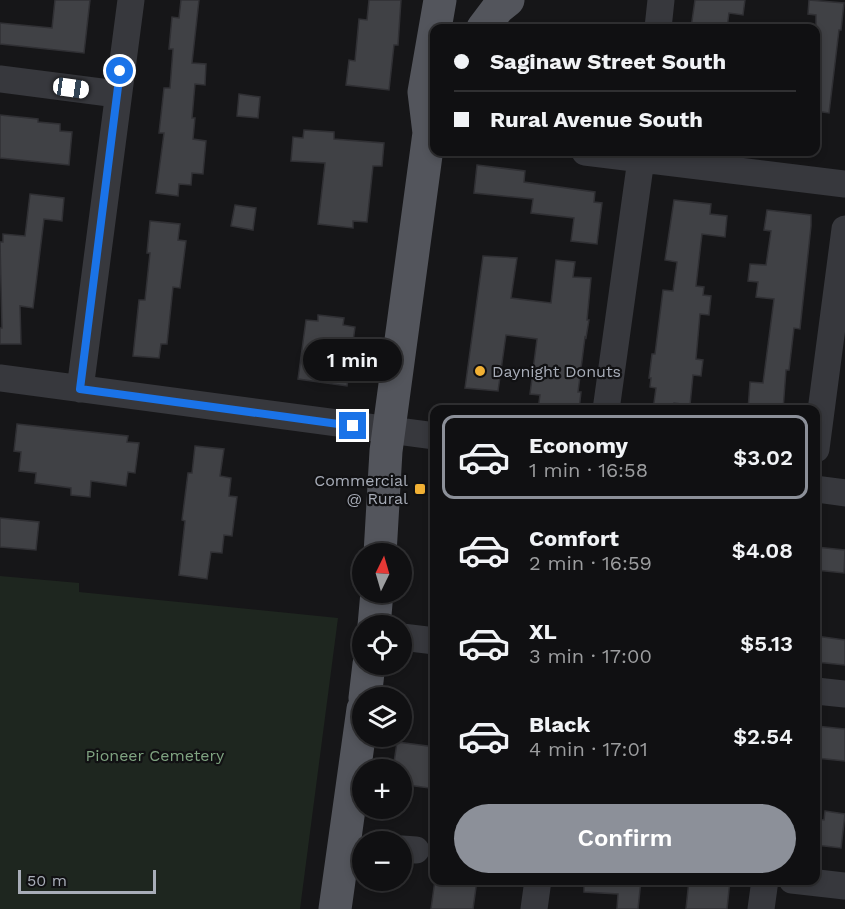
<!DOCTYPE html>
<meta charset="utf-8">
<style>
body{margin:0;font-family:"Work Sans",sans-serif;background:#1e1e20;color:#f1f3f6;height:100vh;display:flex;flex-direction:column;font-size:22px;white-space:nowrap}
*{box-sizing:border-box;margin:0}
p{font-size:20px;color:#9c9d9f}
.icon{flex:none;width:33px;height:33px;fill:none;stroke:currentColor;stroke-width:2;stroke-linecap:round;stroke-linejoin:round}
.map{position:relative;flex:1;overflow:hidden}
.side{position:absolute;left:430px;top:405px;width:390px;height:480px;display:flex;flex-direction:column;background:#101012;border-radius:12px;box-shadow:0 3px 9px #0003,0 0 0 2px #303032}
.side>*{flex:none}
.top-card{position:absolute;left:430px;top:24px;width:390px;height:132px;border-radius:12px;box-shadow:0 3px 9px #0003,0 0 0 2px #303032;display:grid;align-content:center;height:132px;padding:0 24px;background:#101012}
.needle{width:39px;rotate:5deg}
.tools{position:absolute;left:352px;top:543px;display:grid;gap:12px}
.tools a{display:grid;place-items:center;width:60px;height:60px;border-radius:50%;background:#101012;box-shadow:0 3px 9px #0003,0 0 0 2px #303032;font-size:30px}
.scale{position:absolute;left:18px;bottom:15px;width:138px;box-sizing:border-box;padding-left:6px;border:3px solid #a8adb8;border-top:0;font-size:16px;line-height:21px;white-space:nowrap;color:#a8adb8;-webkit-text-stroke:4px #111113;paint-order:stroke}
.end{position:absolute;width:27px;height:27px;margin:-14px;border:8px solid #1a73e8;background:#fff;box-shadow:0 0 0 3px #fff}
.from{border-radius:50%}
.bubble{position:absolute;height:42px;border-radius:21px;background:#101012;box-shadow:0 3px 9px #0003,0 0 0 2px #303032;font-size:20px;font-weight:600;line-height:42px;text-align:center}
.car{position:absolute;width:18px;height:36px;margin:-18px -9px;border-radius:8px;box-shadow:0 0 4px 2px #0007;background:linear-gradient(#fff 24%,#345 0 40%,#fff 0 76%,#345 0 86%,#fff 0)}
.top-card b{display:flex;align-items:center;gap:21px;height:57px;font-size:22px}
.top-card b+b{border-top:2px solid #303032}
.top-card i{width:15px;height:15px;background:#f1f3f6}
ul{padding:10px 0 0;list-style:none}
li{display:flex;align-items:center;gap:18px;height:84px;margin:0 12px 9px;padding:0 12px;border:3px solid transparent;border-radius:12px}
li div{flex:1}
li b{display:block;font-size:22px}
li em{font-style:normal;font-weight:600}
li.active{border-color:#8c9099}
li>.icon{width:54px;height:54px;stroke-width:1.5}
.button{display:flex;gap:12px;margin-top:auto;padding:12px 24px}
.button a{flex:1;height:69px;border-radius:36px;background:#8c9099;color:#fff;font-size:24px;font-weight:600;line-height:69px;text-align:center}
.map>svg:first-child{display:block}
.green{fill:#1e261f}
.building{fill:#404145;stroke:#303034;stroke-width:1.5}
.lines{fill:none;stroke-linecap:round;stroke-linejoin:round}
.minor{stroke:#37383d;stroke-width:27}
.major{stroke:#53555c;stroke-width:33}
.route{stroke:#1a73e8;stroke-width:8}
.poi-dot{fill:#f2b134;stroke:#111113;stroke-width:2}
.labels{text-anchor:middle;stroke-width:4.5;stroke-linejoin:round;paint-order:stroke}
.poi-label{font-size:16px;fill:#a8adb8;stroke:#111113;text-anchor:start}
.park-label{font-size:16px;fill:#7fa381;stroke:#111113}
</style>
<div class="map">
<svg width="845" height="909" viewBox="0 0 845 909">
<rect width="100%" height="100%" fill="#161618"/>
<path class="green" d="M0,576L79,583V592L338,618L300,909H0Z"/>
<path class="building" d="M55,0H90L84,53L0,44V23L52,28Z
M181,0H199L192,63L206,64L205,85L195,84L192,118H195L193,139L206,141L203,174L192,173L191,185L179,184L178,196L156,193L164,133H159L164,88H170L173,49H169L172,17L179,18Z
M369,0H401L398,45H394L389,90L346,85L349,60L355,61L359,19L367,20Z
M695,0H745L743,15L729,13L727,28H691Z
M809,0L844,3L841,30H839L829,113L816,111V15L808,14Z
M239,94L260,97L258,118L237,116Z
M0,115L38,119V122L60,124V131L72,132L69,165L0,158Z
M304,130L334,132V139L384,143L382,166H373L367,222L353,221V228L318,224L325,163L291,161L293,137L303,138Z
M477,165L525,171L524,182L595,192L594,202L602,203L597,244L571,241L574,218L531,213L533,199L474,193Z
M30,194L64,198L62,221L44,219L33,308L20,306L21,344H0V328H2L0,242H3V234L25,236Z
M674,200L711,204L710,214L727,216L725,237L702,234L696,286L704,287L703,295L711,296L709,315L700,314L696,359L703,360L701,376L693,375L690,405L674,403L673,410H653L656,388L650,387L651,378H649L652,354H655L663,290L673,291L677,262L665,260Z
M235,205L256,208L253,230L231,226Z
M767,210L811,215V226L800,329L794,328L789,370H786L783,410H748L750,382L763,383L774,299L756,297L758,282L748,281L750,264L766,265L771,231L764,230Z
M150,221L180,224L178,240L186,241L180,288L173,287L167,344H161L159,358L133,356L139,300H145L150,253H147Z
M483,256L517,258L511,298L551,303L556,260L575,262L573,277L591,278L587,320H589L586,338L585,337L578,392H581L579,410H538L540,395L530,394L537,339L506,335L498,391L465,388Z
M318,315L344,318L343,325L355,327L347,386L298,379L306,320L318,321Z
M17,424L128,436L127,442L139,443L135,473L128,472L126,486L91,481L90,497L71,495V488L35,483L36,473L19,471L21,452L14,451Z
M195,446L224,449L220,476L231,478L229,496L237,497L232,536L224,535L222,553L211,552L207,579L179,575L185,521L182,520L188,473H192Z
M0,518L39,522L36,550L0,547Z
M816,547L845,550L844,573L816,570Z
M816,636L845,640V665L816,662Z
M816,726L845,729V761L816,758Z
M397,742L435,747V784H429V788L408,785L410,776L402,775V770H393Z
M825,811L845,814L841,848L816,845V819L824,820Z
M435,880H477L473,909H431Z
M584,880H641L638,909H617L618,894L584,892Z
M689,880H730L727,909H686Z"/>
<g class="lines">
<path class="minor" d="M658,28L661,0
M0,79L117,94
M585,152L845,184
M0,378L435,436
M80,389L131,0
M606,410L642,152
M816,449L845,229
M816,489L845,493
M402,637L435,641
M816,691L845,694
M402,849L416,850
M792,880L845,886
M534,909L538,880
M761,909L765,880"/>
<path class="major" d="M483,28L498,8L508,0
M380,554L386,451L429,133L424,92L440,0
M374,626L377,592
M365,698L369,664
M335,909L363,709"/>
</g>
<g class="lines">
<path class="route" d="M120,71L80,389L353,426"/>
</g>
<g class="poi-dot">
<circle cx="480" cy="371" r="6"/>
<rect x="414" y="483" width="12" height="12" rx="3"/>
</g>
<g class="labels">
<g class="poi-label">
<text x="492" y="377">Daynight Donuts</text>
<text x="408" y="486" text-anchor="end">Commercial<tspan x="408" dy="18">@ Rural</tspan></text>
</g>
<g class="park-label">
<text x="155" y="761">Pioneer Cemetery</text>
</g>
</g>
</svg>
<div class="tools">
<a><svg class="needle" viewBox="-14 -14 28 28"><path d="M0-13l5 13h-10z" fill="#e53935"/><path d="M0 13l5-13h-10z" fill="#9c9d9f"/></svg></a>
<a><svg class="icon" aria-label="locate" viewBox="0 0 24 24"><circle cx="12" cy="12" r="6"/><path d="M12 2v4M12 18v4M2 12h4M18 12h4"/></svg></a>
<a><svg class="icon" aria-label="layers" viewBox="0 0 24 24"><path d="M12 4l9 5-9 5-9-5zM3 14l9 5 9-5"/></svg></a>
<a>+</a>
<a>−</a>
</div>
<div class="scale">50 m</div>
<i class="end from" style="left:120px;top:71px"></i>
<i class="end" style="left:353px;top:426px"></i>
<div class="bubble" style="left:303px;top:339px;width:99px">1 min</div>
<i class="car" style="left:71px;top:88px;rotate:98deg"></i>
<div class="top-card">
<b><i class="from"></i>Saginaw Street South</b>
<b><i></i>Rural Avenue South</b>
</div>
<section class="side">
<ul>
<li class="active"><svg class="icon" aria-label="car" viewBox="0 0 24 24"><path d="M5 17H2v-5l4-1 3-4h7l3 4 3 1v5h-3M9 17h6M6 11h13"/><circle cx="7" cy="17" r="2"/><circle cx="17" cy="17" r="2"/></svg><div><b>Economy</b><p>1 min · 16:58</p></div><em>$3.02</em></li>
<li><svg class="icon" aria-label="car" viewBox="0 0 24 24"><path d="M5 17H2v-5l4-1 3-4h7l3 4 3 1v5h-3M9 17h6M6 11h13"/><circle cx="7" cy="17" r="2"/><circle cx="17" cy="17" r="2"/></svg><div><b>Comfort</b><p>2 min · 16:59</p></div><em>$4.08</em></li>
<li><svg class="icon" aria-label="car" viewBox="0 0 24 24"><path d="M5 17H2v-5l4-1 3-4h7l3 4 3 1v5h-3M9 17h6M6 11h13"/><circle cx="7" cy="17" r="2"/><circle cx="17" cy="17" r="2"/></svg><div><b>XL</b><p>3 min · 17:00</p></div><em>$5.13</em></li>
<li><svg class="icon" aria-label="car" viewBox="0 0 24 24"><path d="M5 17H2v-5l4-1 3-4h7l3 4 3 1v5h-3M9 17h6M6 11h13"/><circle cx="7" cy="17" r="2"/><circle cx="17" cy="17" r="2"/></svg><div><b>Black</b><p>4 min · 17:01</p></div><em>$2.54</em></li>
</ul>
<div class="button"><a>Confirm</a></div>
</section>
</div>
